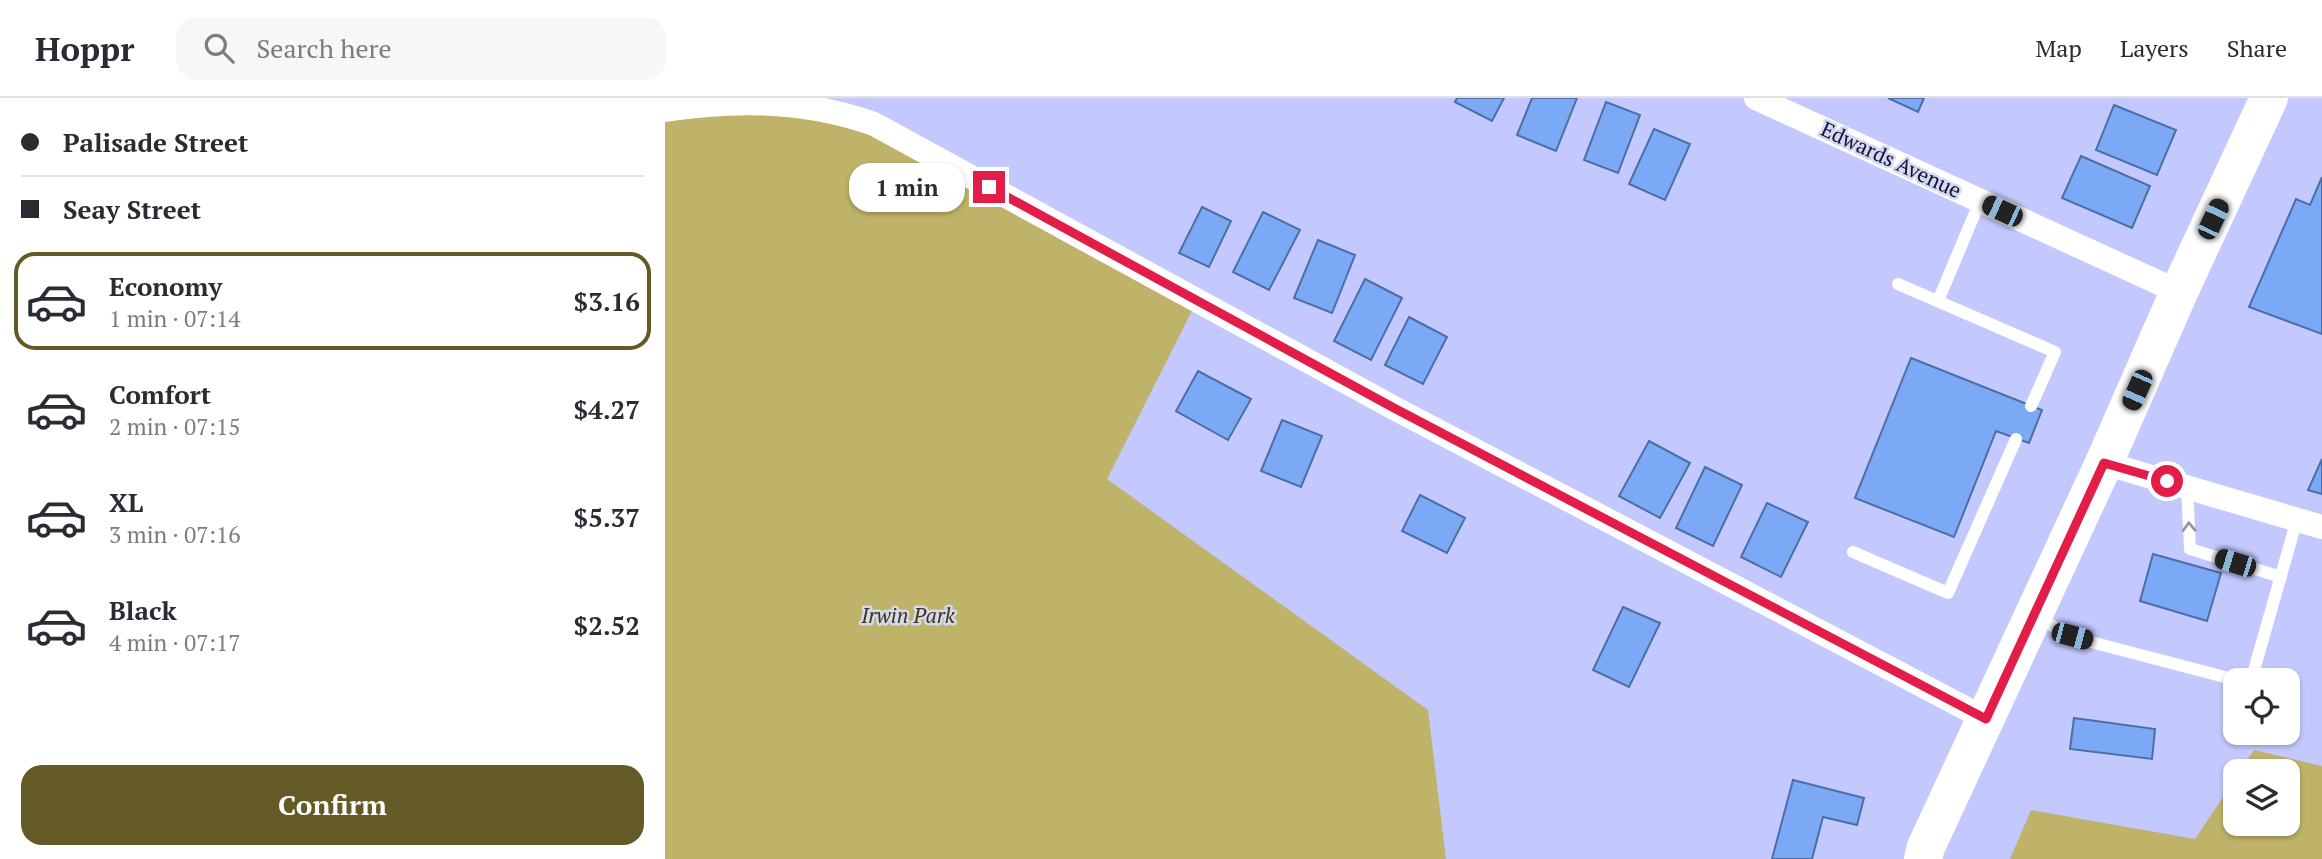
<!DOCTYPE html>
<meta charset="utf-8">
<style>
body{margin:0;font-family:"PT Serif",serif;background:#f7f7f7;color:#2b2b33;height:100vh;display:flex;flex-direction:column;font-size:26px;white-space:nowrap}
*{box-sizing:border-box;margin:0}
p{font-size:23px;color:#7c7c81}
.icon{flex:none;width:38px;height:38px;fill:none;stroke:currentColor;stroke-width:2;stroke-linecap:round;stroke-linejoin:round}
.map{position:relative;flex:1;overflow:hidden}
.sheet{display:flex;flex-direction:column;background:#fff;width:665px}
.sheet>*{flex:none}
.banner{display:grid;align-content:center;height:154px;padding:0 21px;background:#fff}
.tools{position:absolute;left:1558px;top:570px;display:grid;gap:14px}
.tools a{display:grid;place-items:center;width:77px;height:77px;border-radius:14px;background:#fff;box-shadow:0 2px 5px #0004;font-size:35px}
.end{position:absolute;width:32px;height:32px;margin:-16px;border:9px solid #e11d48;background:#fff;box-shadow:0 0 0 4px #fff}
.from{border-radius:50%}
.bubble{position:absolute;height:49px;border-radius:21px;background:#fff;box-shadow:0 2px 5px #0004;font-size:23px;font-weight:700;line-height:49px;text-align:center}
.car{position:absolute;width:21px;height:42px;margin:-21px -10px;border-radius:9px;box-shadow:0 0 5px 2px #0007;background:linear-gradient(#222 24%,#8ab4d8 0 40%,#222 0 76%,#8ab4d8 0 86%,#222 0)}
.banner b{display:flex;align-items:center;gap:24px;height:66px;font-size:26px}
.banner b+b{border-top:2px solid #e1e1e2}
.banner i{width:18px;height:18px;background:#2b2b33}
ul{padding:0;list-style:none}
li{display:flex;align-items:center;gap:21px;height:98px;margin:0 14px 10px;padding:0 7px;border:4px solid transparent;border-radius:21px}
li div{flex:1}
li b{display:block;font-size:26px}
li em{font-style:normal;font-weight:700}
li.selected{border-color:#635a26}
li>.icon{width:63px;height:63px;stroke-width:1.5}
.action{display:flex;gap:14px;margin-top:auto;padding:14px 21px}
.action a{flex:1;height:80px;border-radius:21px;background:#635a26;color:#fff;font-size:28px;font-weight:700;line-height:80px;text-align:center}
header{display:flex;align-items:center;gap:42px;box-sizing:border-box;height:98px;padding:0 35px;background:#fff;border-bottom:2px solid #e1e1e2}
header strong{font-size:33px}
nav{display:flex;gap:38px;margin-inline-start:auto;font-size:24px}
.search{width:490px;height:63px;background:#f7f7f7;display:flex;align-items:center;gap:18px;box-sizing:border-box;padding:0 24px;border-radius:21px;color:#7c7c81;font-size:26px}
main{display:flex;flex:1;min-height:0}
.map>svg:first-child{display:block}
.green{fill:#bfb369}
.building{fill:#7ba9f5;stroke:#4d6ea5;stroke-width:2}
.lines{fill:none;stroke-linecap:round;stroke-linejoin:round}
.service{stroke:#fff;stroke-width:12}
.minor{stroke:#fff;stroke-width:24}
.primary{stroke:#fff;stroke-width:38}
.oneway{stroke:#9596a0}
.route{stroke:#e11d48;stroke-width:9}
.labels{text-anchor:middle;stroke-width:5;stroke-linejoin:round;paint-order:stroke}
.street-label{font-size:21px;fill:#14152d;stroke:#d5d8f4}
.park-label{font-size:21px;font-style:italic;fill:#3f380d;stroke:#d5d8f4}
</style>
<header>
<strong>Hoppr</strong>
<div class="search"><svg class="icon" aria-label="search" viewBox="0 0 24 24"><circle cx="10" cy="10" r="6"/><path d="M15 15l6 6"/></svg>Search here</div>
<nav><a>Map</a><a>Layers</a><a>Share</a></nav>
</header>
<main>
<section class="sheet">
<div class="banner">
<b><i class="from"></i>Palisade Street</b>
<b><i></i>Seay Street</b>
</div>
<ul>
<li class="selected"><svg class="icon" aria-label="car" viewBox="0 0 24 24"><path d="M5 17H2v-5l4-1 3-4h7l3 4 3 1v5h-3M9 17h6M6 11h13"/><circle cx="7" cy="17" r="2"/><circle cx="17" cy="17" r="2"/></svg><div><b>Economy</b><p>1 min · 07:14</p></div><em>$3.16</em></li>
<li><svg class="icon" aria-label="car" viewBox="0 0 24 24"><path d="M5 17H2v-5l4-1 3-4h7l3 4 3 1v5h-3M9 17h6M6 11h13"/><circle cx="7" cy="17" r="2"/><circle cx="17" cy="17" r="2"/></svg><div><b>Comfort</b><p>2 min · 07:15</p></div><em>$4.27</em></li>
<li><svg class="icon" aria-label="car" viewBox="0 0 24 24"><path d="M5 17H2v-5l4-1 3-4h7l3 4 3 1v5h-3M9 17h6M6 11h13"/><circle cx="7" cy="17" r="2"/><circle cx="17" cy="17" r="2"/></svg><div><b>XL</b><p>3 min · 07:16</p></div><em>$5.37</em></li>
<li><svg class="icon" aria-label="car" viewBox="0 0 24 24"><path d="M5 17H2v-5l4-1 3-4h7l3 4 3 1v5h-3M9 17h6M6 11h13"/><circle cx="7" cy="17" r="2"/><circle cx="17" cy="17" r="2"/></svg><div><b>Black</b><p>4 min · 07:17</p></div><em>$2.52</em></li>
</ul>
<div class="action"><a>Confirm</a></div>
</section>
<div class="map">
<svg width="1657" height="761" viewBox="0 0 1657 761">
<rect width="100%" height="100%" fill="#c3c9ff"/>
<path class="green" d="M158,10L532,203L442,381L763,612L781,761H0V12Z
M1589,652L1657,668V761H1345L1366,712L1530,741L1570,681V726H1622V674H1574Z"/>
<path class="building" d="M792,0H839L827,23L790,4Z
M867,0H912L891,53L852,37Z
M1223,0H1259L1253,14Z
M941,4L975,17L953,75L919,62Z
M1449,7L1511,32L1492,77L1431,52Z
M989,31L1025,46L1000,102L964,86Z
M1416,58L1485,88L1467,130L1397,100Z
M1657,79V236L1584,209L1631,101L1645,107Z
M537,109L566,123L544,169L514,155Z
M598,114L635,132L604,192L568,174Z
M653,142L690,157L667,215L629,200Z
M700,181L737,200L706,262L669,243Z
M744,219L782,239L758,286L720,267Z
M1246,260L1377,312L1364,345L1331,333L1289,439L1190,400Z
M533,273L586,301L563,342L511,313Z
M617,322L657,338L636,389L596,373Z
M984,343L1025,365L995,420L954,398Z
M1657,361V396L1643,392Z
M1040,369L1077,387L1048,448L1011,430Z
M755,397L800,420L782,455L737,433Z
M1102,405L1143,424L1116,479L1076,459Z
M1488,456L1556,475L1542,523L1475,503Z
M958,509L995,525L964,589L928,572Z
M1409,620L1490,631L1487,661L1405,651Z
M1128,682L1199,700L1192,727L1158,719L1147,761H1107Z"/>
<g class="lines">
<path class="service" d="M1233,186L1390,254L1366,308
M1273,203L1315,103
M1522,389L1525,451L1616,479
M1188,454L1283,495L1351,341
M1372,519L1407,539L1575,583
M1586,583L1632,421"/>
<path class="minor" d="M1091,0L1514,194
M0,12C70,1 143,2 209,26L729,310L1321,621
M1439,365L1657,429"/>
<path class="primary" d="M1258,761L1261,749L1439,365L1514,194L1604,0"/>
</g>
<defs><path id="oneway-chevron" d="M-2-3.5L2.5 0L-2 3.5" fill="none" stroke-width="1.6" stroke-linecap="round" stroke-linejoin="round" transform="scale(1.75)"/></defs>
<use class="oneway" href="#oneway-chevron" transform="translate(1524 429) rotate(-92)"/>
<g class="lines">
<path class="route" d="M324,89L729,310L1321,621L1439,365L1502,383"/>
</g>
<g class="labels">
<g class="street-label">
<text transform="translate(1226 62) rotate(25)" y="7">Edwards Avenue</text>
</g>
<g class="park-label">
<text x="243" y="525">Irwin Park</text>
</g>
</g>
</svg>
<div class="tools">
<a><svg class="icon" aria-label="locate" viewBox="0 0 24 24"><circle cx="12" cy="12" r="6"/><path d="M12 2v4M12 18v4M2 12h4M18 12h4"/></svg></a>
<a><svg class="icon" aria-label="layers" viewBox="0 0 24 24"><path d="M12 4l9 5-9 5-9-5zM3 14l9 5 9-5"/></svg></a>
</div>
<i class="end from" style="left:1502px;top:383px"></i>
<i class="end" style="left:324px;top:89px"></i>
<div class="bubble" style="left:184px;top:65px;width:116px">1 min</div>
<i class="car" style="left:1337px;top:113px;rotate:295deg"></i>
<i class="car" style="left:1548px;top:121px;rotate:25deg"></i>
<i class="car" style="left:1472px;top:292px;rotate:204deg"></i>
<i class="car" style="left:1570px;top:465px;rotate:287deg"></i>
<i class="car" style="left:1407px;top:538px;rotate:105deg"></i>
</div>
</main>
